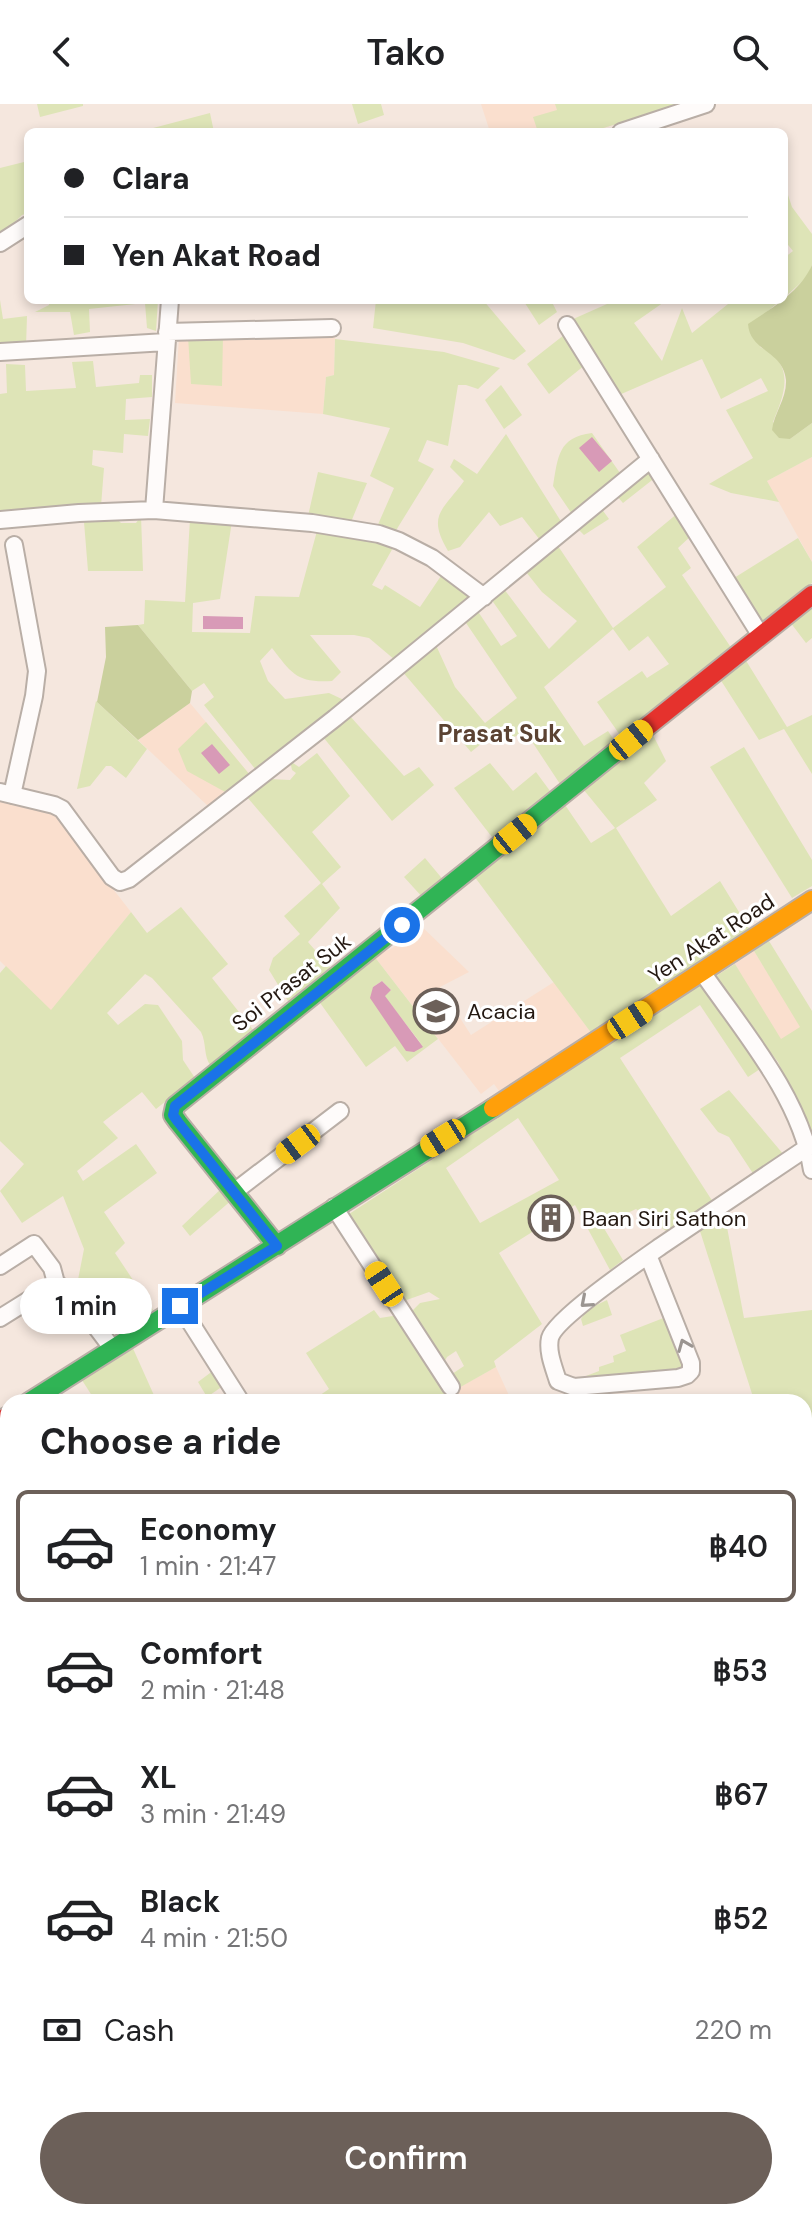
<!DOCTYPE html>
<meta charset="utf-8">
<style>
body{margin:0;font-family:"DM Sans",sans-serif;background:#f6f6f6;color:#202124;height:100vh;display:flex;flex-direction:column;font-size:30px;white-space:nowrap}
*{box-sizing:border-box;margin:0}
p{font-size:26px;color:#757577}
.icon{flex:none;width:44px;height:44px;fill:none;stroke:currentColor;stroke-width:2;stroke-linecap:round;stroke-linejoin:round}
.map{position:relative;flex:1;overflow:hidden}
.side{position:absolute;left:0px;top:1290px;width:812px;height:826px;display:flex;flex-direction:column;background:#fff;border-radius:24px 24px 0 0;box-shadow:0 4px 12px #0003}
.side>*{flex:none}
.top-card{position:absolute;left:24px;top:24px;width:764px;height:176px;border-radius:12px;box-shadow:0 4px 12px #0003;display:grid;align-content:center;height:176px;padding:0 40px;background:#fff}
.end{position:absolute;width:36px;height:36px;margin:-18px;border:10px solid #1a73e8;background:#fff;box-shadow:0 0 0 4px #fff}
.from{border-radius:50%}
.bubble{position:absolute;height:56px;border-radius:28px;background:#fff;box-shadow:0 4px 12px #0003;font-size:26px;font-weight:600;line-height:56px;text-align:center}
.car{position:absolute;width:24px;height:48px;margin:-24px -12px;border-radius:10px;box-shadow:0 0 6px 2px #0007;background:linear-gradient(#f5c518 24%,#345 0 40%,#f5c518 0 76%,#345 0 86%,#f5c518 0)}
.top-card b{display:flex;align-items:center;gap:28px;height:76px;font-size:30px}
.top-card b+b{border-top:2px solid #e0e0e0}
.top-card i{width:20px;height:20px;background:#202124}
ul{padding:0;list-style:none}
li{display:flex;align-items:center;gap:24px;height:112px;margin:0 16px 12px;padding:0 24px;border:4px solid transparent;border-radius:12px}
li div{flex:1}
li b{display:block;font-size:30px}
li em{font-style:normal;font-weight:600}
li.on{border-color:#6c6059}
li>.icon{width:72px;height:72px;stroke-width:1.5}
h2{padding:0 40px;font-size:36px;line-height:96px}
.pay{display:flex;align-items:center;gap:20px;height:88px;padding:0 40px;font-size:30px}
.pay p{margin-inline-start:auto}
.action{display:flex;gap:16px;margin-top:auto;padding:16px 40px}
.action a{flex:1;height:92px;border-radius:48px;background:#6c6059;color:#fff;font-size:32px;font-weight:600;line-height:92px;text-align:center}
header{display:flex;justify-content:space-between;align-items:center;height:104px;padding:0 40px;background:#fff;font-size:36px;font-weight:600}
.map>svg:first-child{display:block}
.built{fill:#fadfce}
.green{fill:#dee4b7;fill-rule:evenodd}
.forest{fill:#cad09d}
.water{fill:#d89ab7}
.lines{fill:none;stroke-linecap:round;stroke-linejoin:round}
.street-casing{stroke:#b9aea6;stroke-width:20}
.fast-casing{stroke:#b9aea6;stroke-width:22}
.slow-casing{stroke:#b9aea6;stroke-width:22}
.jam-casing{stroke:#b9aea6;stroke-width:22}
.street{stroke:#fefbfa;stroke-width:16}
.fast{stroke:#30b455;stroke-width:18}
.slow{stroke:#ff9f0a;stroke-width:18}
.jam{stroke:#e5322d;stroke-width:18}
.oneway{stroke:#9b9591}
.route{stroke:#1a73e8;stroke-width:10}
.labels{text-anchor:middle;stroke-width:6;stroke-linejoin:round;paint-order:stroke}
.street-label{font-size:22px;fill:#231811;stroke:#fff}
.poi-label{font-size:22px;fill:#231811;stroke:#fff;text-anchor:start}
.neighbourhood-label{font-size:24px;font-weight:bold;fill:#5b4232;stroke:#fff}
</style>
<header><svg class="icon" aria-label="back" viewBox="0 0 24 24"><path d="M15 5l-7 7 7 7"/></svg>Tako<svg class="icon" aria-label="search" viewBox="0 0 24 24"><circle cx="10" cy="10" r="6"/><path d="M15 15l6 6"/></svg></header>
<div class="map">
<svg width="812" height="2115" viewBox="0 0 812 2115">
<rect width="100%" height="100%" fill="#f5e7de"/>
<path class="built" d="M481,0H683L590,28H490Z
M335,230L334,271L326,273L323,310L175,299L179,233Z
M812,353V458L767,377Z
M190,599L250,671L209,703L138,636Z
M0,697L52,707L131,808L51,907L0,857Z
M417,818L469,868L440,883L471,931L554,878L595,934L499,987L494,980L481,990L374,852L380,847L389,846L401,838L402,830Z
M754,847L801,923L767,945L713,874Z
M496,1263L512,1298H433Z
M3,1324L8,1331V1369L0,1356V1327Z"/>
<path class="green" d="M37,0H83V2L40,13Z
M352,0H381L384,11L358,20Z
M555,0H683L590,28H538L533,13L557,6Z
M210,9L214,28H138Z
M28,57V109L22,111L0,133V64Z
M784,79L792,103L812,130V161L807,173L784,194V154L793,147L784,136Z
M0,196L3,215L27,212L26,243L0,242Z
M49,196H158L156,227L147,224L145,199L89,205L90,228L74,231L70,208H35L49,201Z
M376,196H483L526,247L514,256L463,239L373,224Z
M523,196H551L557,208L539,221Z
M616,196H667L634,219L662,257L682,204L692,229L733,196H781L768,207L760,243C796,260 785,289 773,318L790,335L812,319V353L767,377L779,398L731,389L709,380L753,354L726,306L768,287L761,274L721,295L702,255L619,291L571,216Z
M223,231L222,282L191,280L188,232Z
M564,231L585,261L549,290L527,260Z
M335,235L444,248L500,264L478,285L466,281H458L448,342L427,336L418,357L434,365L395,428L376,425L394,384L370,372L390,324L323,310L326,273L334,271Z
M93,257L96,283L139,279L140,271H152V293L126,295L125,316L150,315L148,332L124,330L123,349L93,346L92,361L104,364L101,402L0,410V290L7,289L6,260L25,261L26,287L76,284L72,258Z
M501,281L522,311L504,325L485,296Z
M592,329L620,369L572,410L553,382C558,353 558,333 592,329Z
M506,330L562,419L540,436L522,413L500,422L489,408L460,443L448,447C427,411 442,407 464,377L450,363L454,355L477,370Z
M318,368L367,379L351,418L308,412Z
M642,368H652L656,373L623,399L616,391Z
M601,404L609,415L584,431L578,425Z
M678,409L692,431L678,444L691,464L682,471L732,545L622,634L597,598L642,567L647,574L669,560L648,532L629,547L613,525L544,583L584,642L608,627L616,639L562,683L525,627L511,635L502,623L471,648L401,566L435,539L455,583L485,619L517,594L464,516L477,506L501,542L517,532L491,495L504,485L549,545L577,517L542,488L526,468L558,442L613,524L666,483L637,443Z
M141,412L143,467H88L84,418L115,413L121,419H136Z
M190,415L232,417L220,495L193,499L192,528L250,529L255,492L299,493L317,427L394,442L372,481L382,486L385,481L420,503L443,469L473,495L395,556L369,534L354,531H310L341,568L332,577C297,579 292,570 272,544L260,557L268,577L285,595L329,589L344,596L256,666L204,601L214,593L204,579L192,587L138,521L144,520L145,496L185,498Z
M798,434L812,458V479L764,516H760L734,474Z
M812,500V534L806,539L790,518Z
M745,555L787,623L812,611V670L784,625L759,636L720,575Z
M96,597L147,645L126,674L111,662H106L90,682L77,685Z
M349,611L404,672L419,663L434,681L392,717L323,633Z
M206,618L250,671L227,689L187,667L178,645Z
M652,629L666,657L644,679L657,696L616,724L671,812L720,777L750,826L595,934L474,772L563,698L591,739L615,724L583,685Z
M744,643L812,756V782L792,794L710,663Z
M317,649L350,692L312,728L341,763L322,780L340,804L308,838L334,868L291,902L269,866L273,854L300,830L284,812L321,779L247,693L269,675L290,676L296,669L292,666L290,657L299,663Z
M490,659L513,687L536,668L553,691L495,737L454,684Z
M425,754L445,778L424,795L404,773Z
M181,803L228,860L212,874L254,927L211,962C203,952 207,940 201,928L152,874L145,870L107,909L118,921L145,900L158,901L182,937L183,956L195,974L156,1005L142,988L103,1018L118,1034L77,1067L83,1077L136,1040L157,1069L104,1108L125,1139L115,1149L153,1206L111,1231L76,1186L84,1145L63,1092L22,1119L0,1087L24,1060L0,1037V869L6,862L51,906L131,808L147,829Z
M769,837L812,907V1029L778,958L713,874L735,860L781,935L800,923L754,847Z
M374,852L438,935L407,958L395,942L366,963L318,896ZM382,877L391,886L384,892L423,942L373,883Z
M703,879L760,965L748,973L700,901L620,954L713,1098L666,1127L636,1105L602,1121L623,1156L610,1166L575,1101L499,1149L542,1220L494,1257L496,1263L457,1285L449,1272L464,1262L456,1247L447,1253L442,1262L409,1210L420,1199L440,1195L429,1188L401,1198L346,1112ZM518,1014L559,1076L480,1119L446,1064Z
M729,986L784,1051L754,1071L729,1033L718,1028L700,1005Z
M223,1083L233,1095L190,1132L182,1122Z
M724,1107L744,1214L812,1206V1652L804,1657V1298H729L754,1296L699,1124Z
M607,1196L612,1211L583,1222L581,1215L588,1205Z
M374,1206L380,1214L399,1211L451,1288L433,1298H310L329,1285L306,1249Z
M666,1213L685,1261L680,1269L573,1277L599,1267V1263L614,1258L613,1252L626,1247L620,1231Z
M131,1240L157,1298H96L80,1273Z
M214,1266L223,1282L207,1293L198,1278Z
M804,1866L812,1885V1924L804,1928Z
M812,2084V2115H776L774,2109L776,2108H804V2090Z"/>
<path class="forest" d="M812,161V319L790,335L779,334L772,326C774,309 787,294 786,276C783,246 750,248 748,220C772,204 800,188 812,161Z
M138,521L192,587L190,599L138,636L97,598L106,553L105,523Z"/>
<path class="water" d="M592,333L612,357L599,368L579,344Z
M203,512L243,513V525H203Z
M212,640L230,661L219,670L201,649Z
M382,877L391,886L385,892L423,943L414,948L406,947L370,894L373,883Z
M812,1407V1475L804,1441V1408Z"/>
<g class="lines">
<g class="street-casing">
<path id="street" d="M621,28L706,0
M0,139L28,121
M567,221L761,532
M167,228L332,224
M0,248L166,238
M154,406L170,196
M0,416L79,409L154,406L312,419L379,430L399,437L432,454L484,493
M0,688L54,701L62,705L112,773L120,778L129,775L335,614L651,355
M12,691L34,592L37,567L14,441
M702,868C743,927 801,994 812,1066
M234,1088L340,1007
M334,1103L451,1283
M648,1151L691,1259V1267L687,1271L678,1274L574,1283L558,1277C554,1264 547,1248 550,1234C555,1215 641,1156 661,1142L808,1043
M0,1162L34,1140L52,1164L56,1179
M180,1202L241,1298
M0,1214L56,1179L72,1191L112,1244
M0,1953L8,1949
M542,2108L545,2115
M286,2115L301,2108"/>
</g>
<g class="fast-casing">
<path id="fast" d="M277,1142L178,1018L173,1011L175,1002L623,642
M29,1298L493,1004
M804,2015L812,2009
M662,2115L672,2108"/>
</g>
<g class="slow-casing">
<path id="slow" d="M493,1004L812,796
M0,1756L8,1775
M152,2108L155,2115"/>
</g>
<g class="jam-casing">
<path id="jam" d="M623,642L812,491
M0,1317L8,1312"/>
</g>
<use href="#street" class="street"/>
<use href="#fast" class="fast"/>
<use href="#slow" class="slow"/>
<use href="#jam" class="jam"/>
</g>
<defs><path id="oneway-chevron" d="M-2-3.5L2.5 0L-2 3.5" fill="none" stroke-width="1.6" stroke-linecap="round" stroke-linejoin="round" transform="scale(2)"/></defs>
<g class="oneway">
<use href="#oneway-chevron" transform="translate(586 1198) rotate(139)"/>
<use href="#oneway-chevron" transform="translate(684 1241) rotate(-112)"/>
</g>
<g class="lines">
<path class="route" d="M180,1202L277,1142L178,1018L173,1011L175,1002L402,821"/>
</g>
<defs>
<g id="school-ring" transform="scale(2.3)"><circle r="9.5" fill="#fff" stroke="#6c6059" stroke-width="1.5"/><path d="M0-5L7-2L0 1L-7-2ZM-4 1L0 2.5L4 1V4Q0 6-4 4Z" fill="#6c6059"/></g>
<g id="building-ring" transform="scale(2.3)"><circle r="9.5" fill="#fff" stroke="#6c6059" stroke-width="1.5"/><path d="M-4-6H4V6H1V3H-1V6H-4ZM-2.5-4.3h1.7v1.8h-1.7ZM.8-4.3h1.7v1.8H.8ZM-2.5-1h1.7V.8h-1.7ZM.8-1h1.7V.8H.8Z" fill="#6c6059"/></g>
</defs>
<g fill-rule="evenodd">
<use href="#school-ring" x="436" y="907"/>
<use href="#building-ring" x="551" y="1114"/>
</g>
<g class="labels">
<g class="street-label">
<text transform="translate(711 834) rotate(-33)" y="8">Yen Akat Road</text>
<text transform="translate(291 878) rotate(-38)" y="8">Soi Prasat Suk</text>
</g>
<g class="poi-label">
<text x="467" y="915">Acacia</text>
<text x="582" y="1122">Baan Siri Sathon</text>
</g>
<g class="neighbourhood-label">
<text x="500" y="638">Prasat Suk</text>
</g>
</g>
</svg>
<i class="end from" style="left:402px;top:821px"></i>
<i class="end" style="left:180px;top:1202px"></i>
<div class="bubble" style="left:20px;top:1174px;width:132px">1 min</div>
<i class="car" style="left:631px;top:636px;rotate:51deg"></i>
<i class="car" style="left:515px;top:730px;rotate:51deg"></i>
<i class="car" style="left:630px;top:916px;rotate:57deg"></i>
<i class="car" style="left:443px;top:1034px;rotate:238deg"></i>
<i class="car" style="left:298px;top:1040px;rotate:233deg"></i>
<i class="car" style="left:384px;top:1180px;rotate:327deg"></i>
<div class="top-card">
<b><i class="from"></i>Clara</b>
<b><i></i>Yen Akat Road</b>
</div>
<section class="side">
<h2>Choose a ride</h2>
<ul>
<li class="on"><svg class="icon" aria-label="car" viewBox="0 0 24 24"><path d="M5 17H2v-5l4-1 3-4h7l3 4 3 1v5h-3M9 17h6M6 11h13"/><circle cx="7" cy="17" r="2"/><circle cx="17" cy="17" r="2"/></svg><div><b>Economy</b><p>1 min · 21:47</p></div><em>฿40</em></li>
<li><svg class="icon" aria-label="car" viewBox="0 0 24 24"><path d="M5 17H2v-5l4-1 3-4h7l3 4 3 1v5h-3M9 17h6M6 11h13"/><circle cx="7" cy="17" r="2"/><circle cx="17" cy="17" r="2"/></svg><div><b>Comfort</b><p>2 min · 21:48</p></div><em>฿53</em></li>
<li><svg class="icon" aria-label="car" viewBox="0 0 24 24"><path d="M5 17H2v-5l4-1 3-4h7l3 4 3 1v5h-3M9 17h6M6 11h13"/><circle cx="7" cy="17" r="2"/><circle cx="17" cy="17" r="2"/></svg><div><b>XL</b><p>3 min · 21:49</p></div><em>฿67</em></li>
<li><svg class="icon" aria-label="car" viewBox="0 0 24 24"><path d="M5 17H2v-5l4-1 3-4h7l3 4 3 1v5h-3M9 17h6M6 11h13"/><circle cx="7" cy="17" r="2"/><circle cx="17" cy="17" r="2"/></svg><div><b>Black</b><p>4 min · 21:50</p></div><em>฿52</em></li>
</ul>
<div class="pay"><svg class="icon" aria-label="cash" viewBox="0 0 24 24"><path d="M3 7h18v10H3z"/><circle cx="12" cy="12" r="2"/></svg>Cash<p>220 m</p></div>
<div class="action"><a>Confirm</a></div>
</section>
</div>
